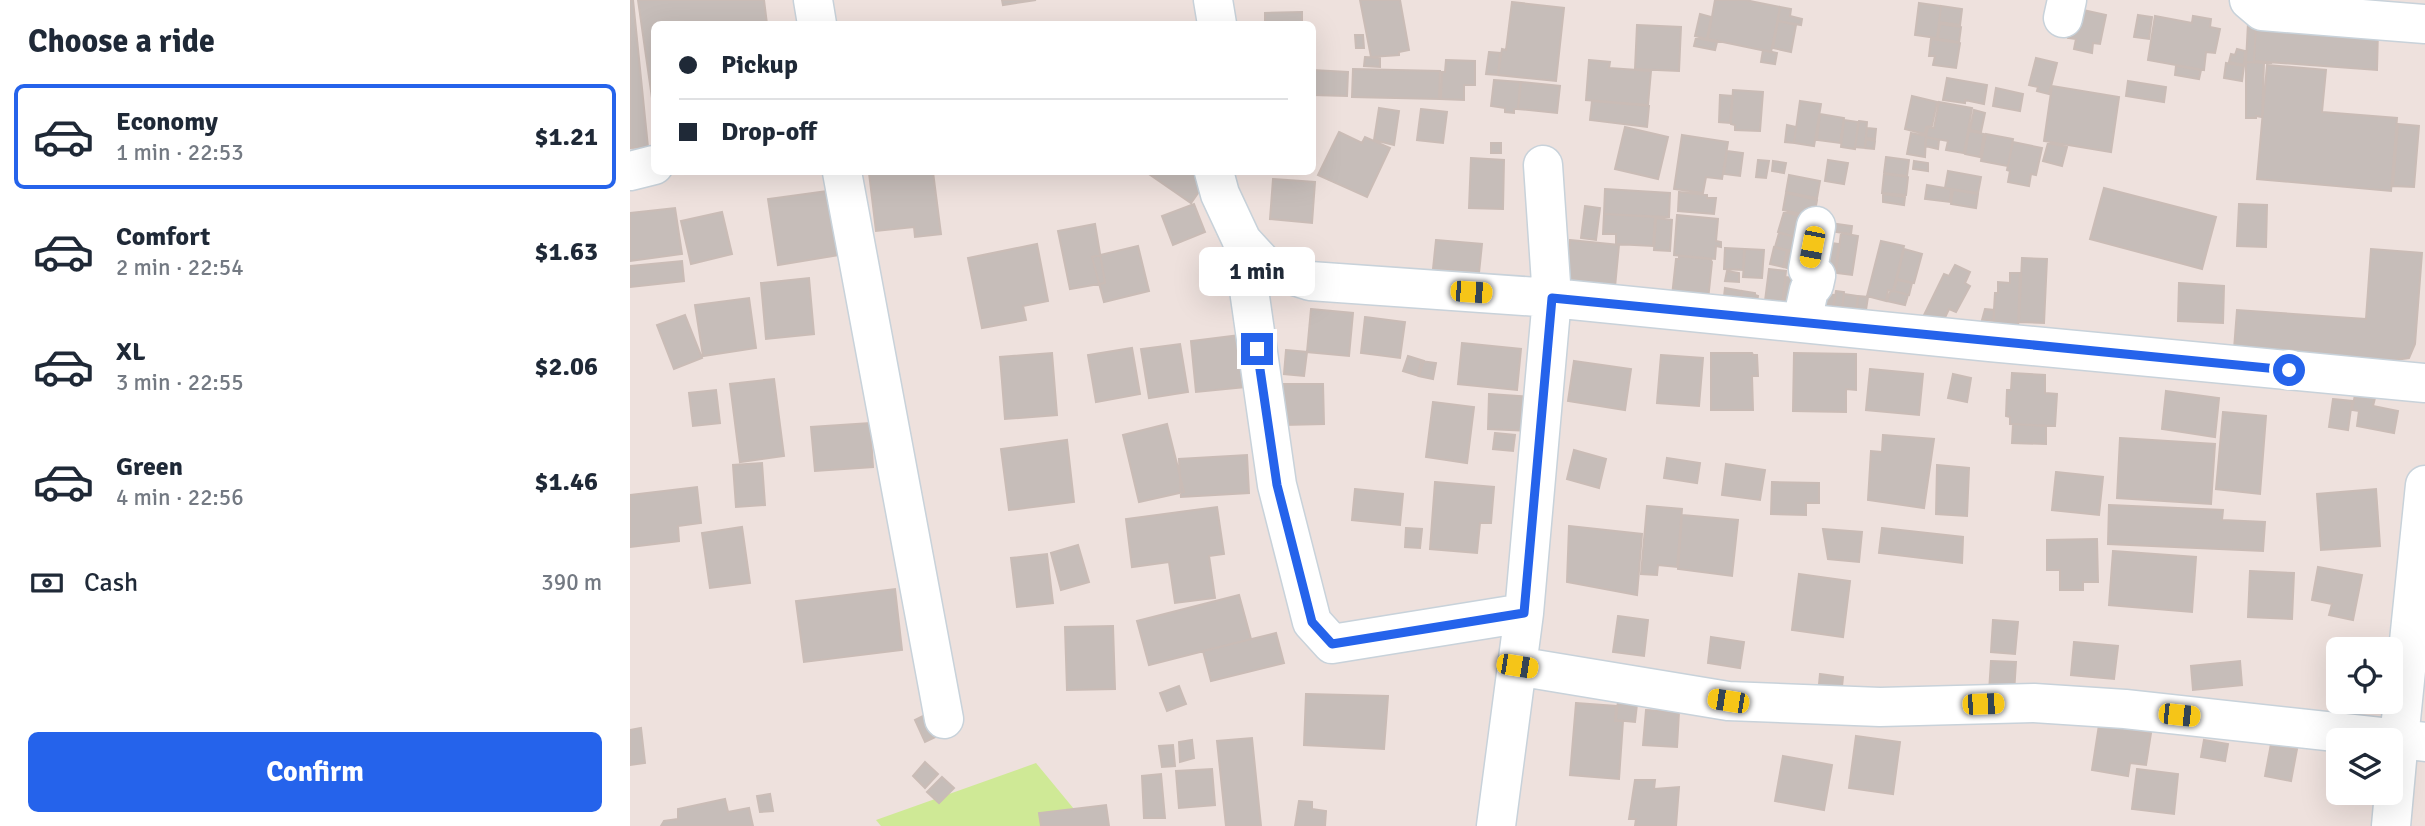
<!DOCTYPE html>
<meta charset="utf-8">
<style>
body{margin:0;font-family:Signika,sans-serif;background:#f6f6f7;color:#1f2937;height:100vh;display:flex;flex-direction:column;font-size:26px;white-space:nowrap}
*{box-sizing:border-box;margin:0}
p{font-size:23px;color:#747a83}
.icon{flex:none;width:38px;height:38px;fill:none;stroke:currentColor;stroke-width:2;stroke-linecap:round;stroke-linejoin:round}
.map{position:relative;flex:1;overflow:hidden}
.side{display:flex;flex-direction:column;background:#fff;width:630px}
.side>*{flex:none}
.banner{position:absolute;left:21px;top:21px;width:665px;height:154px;border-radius:10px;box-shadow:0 7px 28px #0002;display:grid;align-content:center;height:154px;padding:0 28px;background:#fff}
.buttons{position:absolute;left:1696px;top:637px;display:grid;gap:14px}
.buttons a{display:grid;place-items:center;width:77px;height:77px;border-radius:10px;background:#fff;box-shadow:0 7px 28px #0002;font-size:35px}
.end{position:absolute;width:32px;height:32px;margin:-16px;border:9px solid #2563eb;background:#fff;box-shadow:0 0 0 4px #fff}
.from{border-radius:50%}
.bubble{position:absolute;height:49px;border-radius:10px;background:#fff;box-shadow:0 7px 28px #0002;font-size:23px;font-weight:700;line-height:49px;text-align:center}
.car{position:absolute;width:21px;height:42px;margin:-21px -10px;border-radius:9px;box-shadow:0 0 5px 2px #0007;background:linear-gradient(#f5c518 24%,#345 0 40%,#f5c518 0 76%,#345 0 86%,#f5c518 0)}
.banner b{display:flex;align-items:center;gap:24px;height:66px;font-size:26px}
.banner b+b{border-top:2px solid #e0e1e3}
.banner i{width:18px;height:18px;background:#1f2937}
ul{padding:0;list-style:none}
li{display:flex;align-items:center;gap:21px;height:105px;margin:0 14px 10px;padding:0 14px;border:4px solid transparent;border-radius:10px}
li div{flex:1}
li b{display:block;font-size:26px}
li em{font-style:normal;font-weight:700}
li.selected{border-color:#2563eb}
li>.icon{width:63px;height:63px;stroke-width:1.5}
h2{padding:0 28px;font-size:32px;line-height:84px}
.pay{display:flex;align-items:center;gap:18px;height:77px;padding:0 28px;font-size:26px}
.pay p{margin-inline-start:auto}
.action{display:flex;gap:14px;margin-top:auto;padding:14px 28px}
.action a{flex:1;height:80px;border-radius:10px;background:#2563eb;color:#fff;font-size:28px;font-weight:700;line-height:80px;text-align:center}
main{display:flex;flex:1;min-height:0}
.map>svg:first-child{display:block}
.green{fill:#cfe996}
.building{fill:#c6bdb9;stroke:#cabcb6;stroke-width:2}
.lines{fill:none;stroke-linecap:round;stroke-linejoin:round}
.minor-casing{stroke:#c8d2da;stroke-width:41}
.minor{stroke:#fff;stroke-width:38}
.route{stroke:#2563eb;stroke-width:9}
</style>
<main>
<section class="side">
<h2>Choose a ride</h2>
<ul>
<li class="selected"><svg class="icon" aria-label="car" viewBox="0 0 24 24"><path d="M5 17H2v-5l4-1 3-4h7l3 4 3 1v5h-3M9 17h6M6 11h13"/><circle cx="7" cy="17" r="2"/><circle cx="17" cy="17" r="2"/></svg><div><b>Economy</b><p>1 min · 22:53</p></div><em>$1.21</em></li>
<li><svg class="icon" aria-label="car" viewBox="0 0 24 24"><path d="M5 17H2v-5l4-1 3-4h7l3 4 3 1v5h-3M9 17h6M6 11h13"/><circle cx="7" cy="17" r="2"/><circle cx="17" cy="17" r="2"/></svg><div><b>Comfort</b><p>2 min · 22:54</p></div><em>$1.63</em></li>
<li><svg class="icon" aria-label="car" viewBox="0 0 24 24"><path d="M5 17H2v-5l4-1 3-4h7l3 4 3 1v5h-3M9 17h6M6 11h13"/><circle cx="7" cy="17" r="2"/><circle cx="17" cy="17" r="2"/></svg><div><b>XL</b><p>3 min · 22:55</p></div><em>$2.06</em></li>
<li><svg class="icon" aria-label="car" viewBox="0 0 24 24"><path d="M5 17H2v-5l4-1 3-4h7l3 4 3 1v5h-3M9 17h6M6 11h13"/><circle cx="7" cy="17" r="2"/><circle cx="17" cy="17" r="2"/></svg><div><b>Green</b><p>4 min · 22:56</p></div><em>$1.46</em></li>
</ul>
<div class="pay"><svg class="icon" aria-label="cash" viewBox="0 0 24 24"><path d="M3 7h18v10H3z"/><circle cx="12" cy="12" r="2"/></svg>Cash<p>390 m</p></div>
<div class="action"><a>Confirm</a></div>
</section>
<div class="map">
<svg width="1795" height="826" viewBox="0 0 1795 826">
<rect width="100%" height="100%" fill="#eee1dd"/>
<path class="green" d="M406,763L458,826H251L246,820Z"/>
<path class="building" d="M0,0H3L18,147L0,148Z
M8,0H134L137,24H24L23,105Z
M372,0H406L373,5Z
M730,0H770L779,50L769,52V55L741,57Z
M1085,0H1115L1150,7L1141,52L1078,39Z
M882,2L934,8L926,81L868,75L872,49L876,50Z
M1289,3L1311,6L1307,38L1285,35Z
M1311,6L1332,9L1330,25L1309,22Z
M1150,7L1161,9L1160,16L1172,19L1171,25L1148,21Z
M1444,8L1476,15L1470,44L1463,43L1462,53L1444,49L1446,39L1438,38Z
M672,12V24H635V13Z
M1070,14L1081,17L1077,39L1065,36Z
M1508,15L1522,17L1519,39L1504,37Z
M1525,16L1562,23L1563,16L1581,19L1580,27L1590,29L1585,53L1576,52L1574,70L1518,60Z
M1148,21L1166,25L1161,52L1143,48Z
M1618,23L1626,25L1624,61L1642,63L1616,62Z
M1310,24L1331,27L1329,42L1308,39Z
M1007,25L1051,27L1049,71L1005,69Z
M1626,25L1748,30L1747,70L1624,61Z
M725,35H733L734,48H726Z
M1066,38L1087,42L1085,50L1064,46Z
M1301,39L1330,43L1326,68L1303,65L1305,56H1299Z
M1607,49L1615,51L1614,65L1599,62L1601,54L1605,55Z
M1133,50L1147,53L1145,64L1131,62Z
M859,52L870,53L868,75L856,74Z
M735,57L750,58V67L734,66Z
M1406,58L1427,63L1419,94L1407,91L1408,87L1399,85Z
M816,60L845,61V85H834V100L811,99L812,72H815Z
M959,60L980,62L979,68L1021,71L1018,105L956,100Z
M1616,62L1634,63L1632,117L1626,116V118H1616Z
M1596,63L1614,66L1612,81L1594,78Z
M1637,65L1696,70L1692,112L1767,118L1761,191L1627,179Z
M1546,66L1571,70L1569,79L1545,75Z
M723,69L810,71L809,99L722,97Z
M682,70L718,72L717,96L682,95Z
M1317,78L1357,85L1354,104L1335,100V103L1313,100Z
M864,80L890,82L888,109H884V113L875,112V108L861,106Z
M1498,81L1536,87L1534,102L1496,96Z
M891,82L930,86L927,113L888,109Z
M1422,86L1489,97L1481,152L1414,141Z
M1366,88L1393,94L1390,111L1363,106Z
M1103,90L1133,92L1130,131L1105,130V125L1101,124Z
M1090,95L1102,96L1100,123L1089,122Z
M1282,96L1307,102L1302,126L1296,127L1295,134L1275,129Z
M962,101L1019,106L1017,127L960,120Z
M1170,101L1191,104L1184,146L1164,143Z
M1309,102L1342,108L1334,153L1316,150L1318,141L1296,137L1298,127L1304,128Z
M749,108L769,111L764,145L744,140Z
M791,109L817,112L813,143L787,140Z
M1344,110L1355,113L1351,132L1340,130Z
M1190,114L1214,118L1210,143L1187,140Z
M1214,120L1228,122L1225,149L1211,147Z
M1229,121L1237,122L1235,148L1225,147Z
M1768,124L1789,126L1784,187L1763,186Z
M1157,125L1166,127L1164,143L1155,142Z
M995,127L1038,137L1028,179L985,169Z
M1237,128L1246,129L1245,139L1236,138Z
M1339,131L1354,134L1350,157L1335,154Z
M709,132L732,143L735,137L760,148L737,197L688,175Z
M1281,133L1296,136L1295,157L1277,154Z
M1356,134L1383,139L1378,166L1351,161Z
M1052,135L1098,142L1092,179L1076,177L1073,193L1044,189Z
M1296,137L1309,140L1308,149L1295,146Z
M1236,139L1245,141L1244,149L1235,148Z
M1383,142L1412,148L1406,175L1401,174L1399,186L1378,182L1380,171L1377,170Z
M861,143H871V153H861Z
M1418,143L1437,147L1432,166L1413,161Z
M1097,151L1113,153L1110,176L1094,174Z
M1256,157L1279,160L1277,176L1254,173Z
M841,158L874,160L873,209L839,208Z
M1128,160L1139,161L1136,178L1126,177Z
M1198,160L1218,163L1214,184L1195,181Z
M1143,161L1156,163L1154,173L1142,171Z
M1284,161L1298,163V171L1283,169Z
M1318,171L1351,177L1348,193L1315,188Z
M250,172H303L311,234L285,237L284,227L246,231L239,173Z
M516,172H580L582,173L561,203Z
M1254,174L1278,177L1276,195L1252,193Z
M1159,175L1190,181L1187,198L1156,192Z
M643,179L685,182L682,223L640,219Z
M1297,185L1321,189L1320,202L1295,199Z
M1474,188L1586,217L1572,269L1460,239Z
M211,189L221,253L148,265L138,199Z
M975,189L1040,193L1039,217L974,214Z
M1323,190L1348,194L1346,208L1321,204Z
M1049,192L1077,195V198H1086L1084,214L1048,211Z
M1156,193L1187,200L1184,217L1153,210Z
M1253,194L1275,197L1274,205L1253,202Z
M564,204L575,232L543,245L532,216Z
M1609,204L1637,205L1636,247L1607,246Z
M955,206L970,208L966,240L951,238Z
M45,208L52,254L0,261V213Z
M92,212L102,254L61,264L51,221Z
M1154,212L1178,218L1173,239L1148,232Z
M974,214L1025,217L1023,246L986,244V234H973Z
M1047,215L1088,219L1086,241L1091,242V247L1086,246L1085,259L1044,255Z
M1026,218L1042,220L1040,251L1024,250Z
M1200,223L1222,226L1221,234L1199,231Z
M465,224L475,283L440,289L428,231Z
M1149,233L1178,240L1175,254L1145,247Z
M1211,233L1228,236L1222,275L1206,273Z
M806,240L852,244L849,273L803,269Z
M940,240L989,245L985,287L936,282Z
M1188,241L1209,244L1205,271L1184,267Z
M1251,241L1274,246L1263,291L1258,290L1256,301L1237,296Z
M407,244L418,301L393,306L396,320L352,328L338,258Z
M508,246L519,291L474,302L462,257Z
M1144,247L1157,251L1153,267L1140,264Z
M1095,248L1114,249L1113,270L1094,269Z
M1115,249L1134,250L1132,278L1113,277Z
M1274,249L1292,254L1284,283L1267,279Z
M1741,249L1792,253L1785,344L1779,358L1765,360L1604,349L1607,310L1736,319Z
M1158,251L1171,254L1167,271L1154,267Z
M1049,256L1080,259L1082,262L1078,300L1042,296L1046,259H1049Z
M1392,258L1417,259L1414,323L1389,322Z
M52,261L54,281L0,287V266Z
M1325,265L1340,272L1335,283L1340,286L1326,312L1319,309L1311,326L1293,317L1314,274L1319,276Z
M1139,269L1156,271L1151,312L1134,309Z
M1097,271L1109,273V282L1095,281Z
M1380,273H1390L1388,327L1363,326L1365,293H1368V282L1380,283Z
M1156,277L1171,279L1168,305L1153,304Z
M179,278L184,334L136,339L131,283Z
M1267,280L1282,283L1279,295L1264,291Z
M1549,283L1594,286L1593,323L1548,321Z
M1095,288L1112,291L1110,306L1093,304Z
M1112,291L1125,293V295L1128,296L1126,308L1110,306Z
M1206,291L1214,292L1212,310L1203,309Z
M1264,291L1278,295L1275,305L1257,301L1260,292Z
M1197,294L1205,295L1202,314L1194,313Z
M1214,294L1228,296L1226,314L1212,312Z
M1228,296L1238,297L1236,310L1227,309Z
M119,298L126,348L73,356L65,305Z
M681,309L723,313L719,356L677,352Z
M1355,309L1364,310V321L1352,320Z
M55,315L72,358L44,369L27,325Z
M735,317L775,322L770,358L731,353Z
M609,335L615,387L566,392L561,341Z
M832,343L891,349L887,390L828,384Z
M550,344L558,392L519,398L511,349Z
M502,348L510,394L466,402L458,355Z
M656,350L677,352L674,376L654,374Z
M422,353L427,415L375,419L370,357Z
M1081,353H1122L1123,355H1127L1128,376H1122L1123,410H1081Z
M1164,353L1226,354V390L1216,389V412L1163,411Z
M1031,355L1073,358L1069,406L1027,403Z
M778,356L794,361L789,376L773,371Z
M791,361L806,363L803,379L788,376Z
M944,361L1001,369L995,410L938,401Z
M1240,369L1293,374L1289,415L1236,410Z
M1382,373L1415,375V393L1427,394L1425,426L1380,424V417L1376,416L1377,390H1381Z
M1323,374L1341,378L1337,402L1318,398Z
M144,379L154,456L110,462L100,384Z
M653,384H693L694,424L653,425Z
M86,390L90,423L63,426L59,393Z
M1536,391L1589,398L1585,437L1532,429Z
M859,394L904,397L902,431L858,429Z
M1725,395L1745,398L1743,406L1768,411L1764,433L1727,426L1729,411L1722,410Z
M1703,399L1722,401L1718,430L1699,427Z
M803,402L844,407L837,463L796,457Z
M1593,412L1636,416L1630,494L1586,489Z
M240,423L243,467L185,471L181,427Z
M537,424L554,492L509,502L493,435Z
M1383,424L1416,426V444L1382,443Z
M865,433L885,435L883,451L863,449Z
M1253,435L1304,439L1294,508L1238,500L1241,451L1252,452Z
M1490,438L1585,444L1581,504L1487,498Z
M437,440L444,502L379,510L371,449Z
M944,450L976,459L969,488L937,479Z
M617,455L619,493L551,497L549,459Z
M1037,458L1070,463L1067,483L1034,478Z
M132,463L135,505L106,507L103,465Z
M1096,464L1135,470L1130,500L1092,495Z
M1307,465L1339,468L1337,516L1306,514Z
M1426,472L1473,477L1469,515L1422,510Z
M805,482L864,487L861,523H850L847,553L800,549Z
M1142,482L1189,483V503H1176V515L1141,514Z
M67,487L71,523L48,526L49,541L0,547V495Z
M725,489L773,494L770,525L722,520Z
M1746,489L1750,546L1691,550L1687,494Z
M1479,505L1593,510L1592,520L1635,522L1633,551L1478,544Z
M1017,506L1052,509L1047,567L1028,565L1027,575L1011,574Z
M587,507L594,554L579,556L585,598L545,603L539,562L502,567L496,519Z
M1052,515L1108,520L1102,576L1048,569Z
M939,526L1012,534L1007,595L937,582Z
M112,527L120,583L80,588L72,533Z
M776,528L792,529L790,548L775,547Z
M1252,528L1333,537L1332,563L1249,553Z
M1193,529L1232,532L1229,562L1198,559Z
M1467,539L1468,582H1453V590H1430V570H1417V540Z
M448,545L459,582L431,590L421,553Z
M1483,551L1566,557L1562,612L1479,605Z
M417,554L423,603L387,607L381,558Z
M1688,567L1732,575L1723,620L1699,615L1702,604L1682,600Z
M1620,571L1664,573L1662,619L1618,617Z
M1169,574L1220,581L1213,637L1162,630Z
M265,589L272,650L174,662L166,601Z
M609,595L621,639L519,665L507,621Z
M988,616L1018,620L1014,656L983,652Z
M1363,620L1388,622L1385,654L1361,652Z
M483,626L485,689L437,690L435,627Z
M646,633L654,663L581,681L573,651Z
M1081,637L1114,642L1110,668L1078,663Z
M1444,642L1488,646L1484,679L1441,675Z
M1361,661L1386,662L1384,693L1359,692Z
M1610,661L1612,685L1563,690L1561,666Z
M1190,674L1213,677L1211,696L1188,694Z
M549,686L556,704L537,711L530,693Z
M676,694L758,696L754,749L674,745Z
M988,701L1007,704L1005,722L986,720Z
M946,703L986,706L985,721H993L989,779L940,775Z
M305,710L316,732L295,742L285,720Z
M1016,710L1049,712L1047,747L1013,745Z
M1469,725L1521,733L1516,765L1500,763L1498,776L1462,770Z
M11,728L15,763L0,765V730Z
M1226,736L1270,742L1263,794L1219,788Z
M622,738L631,826H596L587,741Z
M562,740L564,758L550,762L549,742Z
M1574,740L1598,744L1595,761L1571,757Z
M1641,744L1667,749L1661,781L1635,776Z
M543,745L545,766L532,767L529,746Z
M1153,756L1202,765L1194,810L1145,801Z
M295,762L308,774L295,788L283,776Z
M582,769L585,805L549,808L546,771Z
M1507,769L1548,774L1544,814L1502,809Z
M531,774L535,818H514L512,776Z
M312,777L324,788L309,803L297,792Z
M1005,780H1025L1024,789L1049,787L1046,826H1005L1006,819H999Z
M140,794L143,811L130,812L127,796Z
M95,799L98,812L119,808L123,826H31L34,821L48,819V809Z
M669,801L682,802V809L696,811L695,826H665Z
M476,805L479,826H411L409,813Z"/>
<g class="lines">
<g class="minor-casing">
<path id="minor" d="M183,0L187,24
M583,0L587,24
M1619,0L1632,11L1795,24
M1433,18L1437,0
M0,171L24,165
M212,172L314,719
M584,172L590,194L612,241L636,267L680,281L922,298L1360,342L1795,383
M612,241L647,485L682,622L702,644L894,613
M1172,322L1179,290L1184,285L1186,276L1178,269L1186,226
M887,666L1098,701L1250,707L1404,703L1495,709L1769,739L1761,826
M1795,742L1769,739L1795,485
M866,826L894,613L922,298L913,165"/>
</g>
<use href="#minor" class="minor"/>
</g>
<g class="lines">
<path class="route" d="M627,349L647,485L682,622L702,644L894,613L922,298L1659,370"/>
</g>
</svg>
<div class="buttons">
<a><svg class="icon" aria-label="locate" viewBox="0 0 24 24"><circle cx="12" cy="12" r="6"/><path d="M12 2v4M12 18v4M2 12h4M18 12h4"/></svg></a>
<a><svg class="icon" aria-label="layers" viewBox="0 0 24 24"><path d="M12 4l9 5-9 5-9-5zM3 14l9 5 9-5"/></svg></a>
</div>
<i class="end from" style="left:1659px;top:370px"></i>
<i class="end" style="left:627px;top:349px"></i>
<div class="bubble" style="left:569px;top:247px;width:116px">1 min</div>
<i class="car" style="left:1182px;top:247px;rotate:191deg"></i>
<i class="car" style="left:841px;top:292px;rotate:94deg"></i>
<i class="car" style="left:887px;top:666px;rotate:99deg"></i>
<i class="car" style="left:1098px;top:701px;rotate:279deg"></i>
<i class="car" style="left:1353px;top:704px;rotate:88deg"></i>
<i class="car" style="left:1549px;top:715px;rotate:96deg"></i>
<div class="banner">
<b><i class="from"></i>Pickup</b>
<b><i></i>Drop-off</b>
</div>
</div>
</main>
